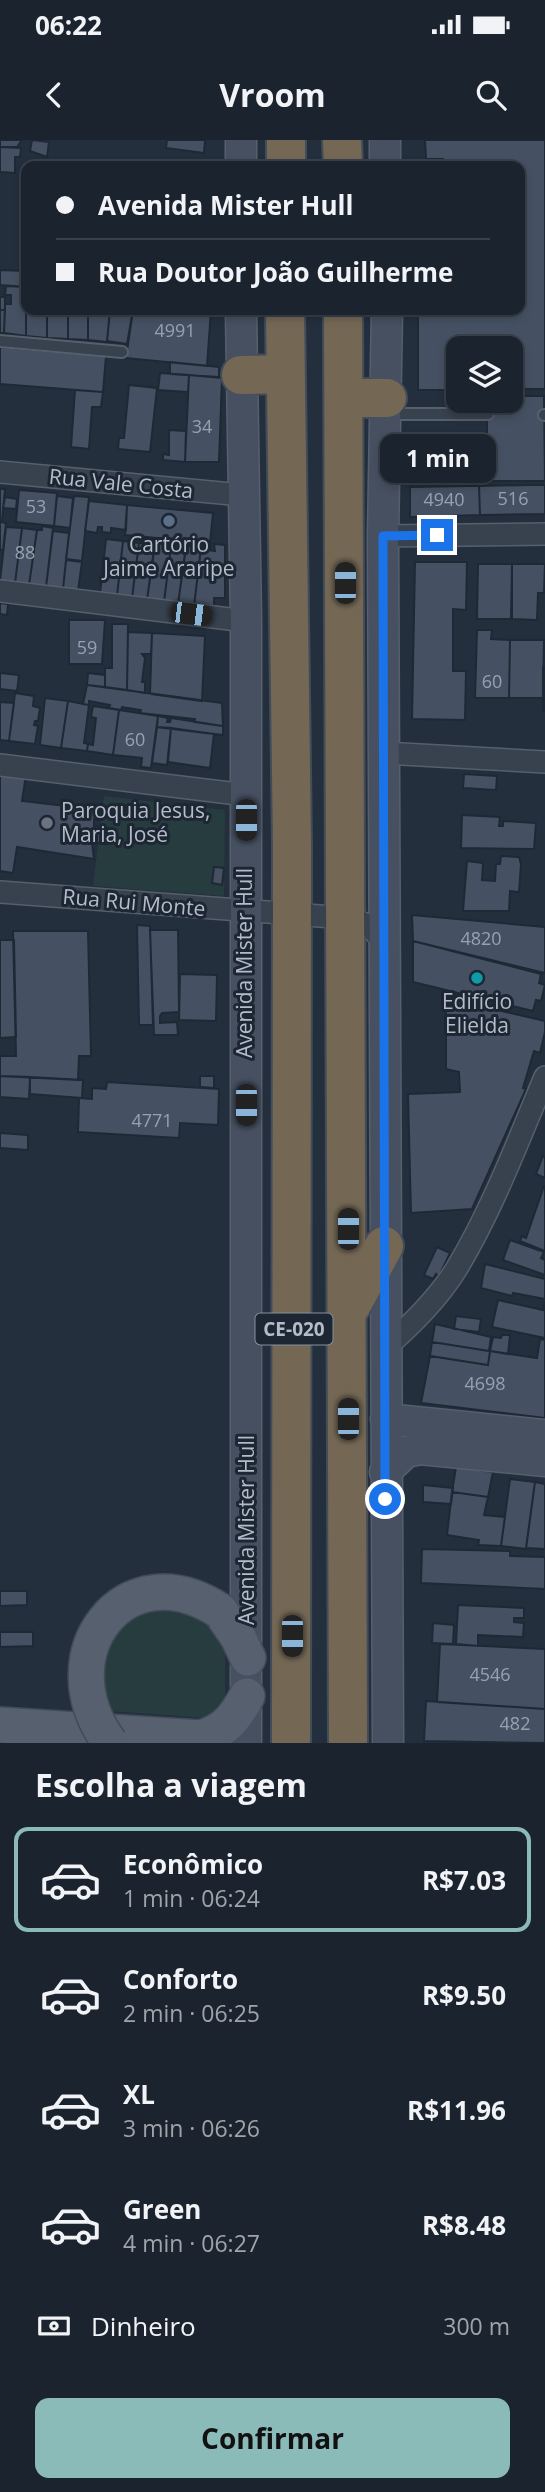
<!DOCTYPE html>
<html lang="pt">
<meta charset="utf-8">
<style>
body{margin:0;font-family:"Open Sans",sans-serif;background:#282f3a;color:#f1f3f6;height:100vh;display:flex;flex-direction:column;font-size:26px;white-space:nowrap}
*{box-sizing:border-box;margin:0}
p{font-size:23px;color:#a0a4aa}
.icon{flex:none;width:38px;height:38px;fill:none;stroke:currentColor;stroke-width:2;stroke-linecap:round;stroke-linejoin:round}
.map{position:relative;height:1603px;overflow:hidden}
.details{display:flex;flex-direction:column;background:#1b232e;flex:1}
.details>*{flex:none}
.guide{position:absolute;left:21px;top:21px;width:504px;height:154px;border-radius:14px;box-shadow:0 4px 10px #0003,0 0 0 2px #39404a;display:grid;align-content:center;height:154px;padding:0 35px;background:#1b232e}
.tools{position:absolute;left:446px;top:196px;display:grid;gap:14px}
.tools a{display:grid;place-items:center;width:77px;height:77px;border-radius:14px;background:#1b232e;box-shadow:0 4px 10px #0003,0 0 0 2px #39404a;font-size:35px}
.end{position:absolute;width:32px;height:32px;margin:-16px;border:9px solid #1a73e8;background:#fff;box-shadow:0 0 0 4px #fff}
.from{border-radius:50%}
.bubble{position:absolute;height:49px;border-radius:14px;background:#1b232e;box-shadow:0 4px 10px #0003,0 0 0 2px #39404a;font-size:23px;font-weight:700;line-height:49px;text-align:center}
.car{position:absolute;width:21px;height:42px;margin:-21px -10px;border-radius:9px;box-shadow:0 0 5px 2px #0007;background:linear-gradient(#222 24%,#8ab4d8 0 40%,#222 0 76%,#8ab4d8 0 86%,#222 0)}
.guide b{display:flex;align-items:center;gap:24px;height:66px;font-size:26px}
.guide b+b{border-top:2px solid #39404a}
.guide i{width:18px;height:18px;background:#f1f3f6}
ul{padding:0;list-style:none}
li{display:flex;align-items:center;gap:21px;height:105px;margin:0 14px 10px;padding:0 21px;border:4px solid transparent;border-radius:14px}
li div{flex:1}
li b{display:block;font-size:26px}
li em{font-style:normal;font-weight:700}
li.active{border-color:#8bbbb9}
li>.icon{width:63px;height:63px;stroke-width:1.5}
h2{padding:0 35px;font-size:32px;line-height:84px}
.pay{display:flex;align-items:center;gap:18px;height:77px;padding:0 35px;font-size:26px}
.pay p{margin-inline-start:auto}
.action{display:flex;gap:14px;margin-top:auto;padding:14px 35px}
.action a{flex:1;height:80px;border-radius:14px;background:#8bbbb9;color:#111;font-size:28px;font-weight:700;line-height:80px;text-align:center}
.status{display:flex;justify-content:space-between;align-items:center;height:49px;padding:0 35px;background:#1b232e;direction:ltr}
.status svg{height:19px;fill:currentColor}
header{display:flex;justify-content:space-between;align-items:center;height:91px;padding:0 35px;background:#1b232e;font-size:32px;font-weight:700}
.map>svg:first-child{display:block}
.green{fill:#263c3f}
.building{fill:#455162;stroke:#1f2835;stroke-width:2}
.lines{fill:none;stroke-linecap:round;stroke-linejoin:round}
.lane-casing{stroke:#565f6c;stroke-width:14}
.street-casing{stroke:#565f6c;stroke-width:24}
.secondary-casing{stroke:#565f6c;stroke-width:33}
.primary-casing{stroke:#414a57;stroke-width:38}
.highway-casing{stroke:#434c59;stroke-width:42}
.lane{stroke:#38414e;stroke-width:10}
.street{stroke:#38414e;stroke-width:21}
.secondary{stroke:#465061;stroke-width:30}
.primary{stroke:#56606e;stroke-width:35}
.highway{stroke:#746855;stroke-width:38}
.primary-bridge-casing{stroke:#414a57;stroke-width:38;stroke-linecap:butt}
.primary-bridge{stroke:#56606e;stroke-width:35}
.route{stroke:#1a73e8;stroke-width:9}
.service-dot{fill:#5c6f8a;stroke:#1d2633;stroke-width:2.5}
.worship-dot{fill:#6b7280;stroke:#1d2633;stroke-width:2.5}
.culture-dot{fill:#0f9aa8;stroke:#1d2633;stroke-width:2.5}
.labels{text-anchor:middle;stroke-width:6;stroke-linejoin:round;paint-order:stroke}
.number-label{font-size:18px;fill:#98a1af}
.shield{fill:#1d2633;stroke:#878f9c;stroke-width:2}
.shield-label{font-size:19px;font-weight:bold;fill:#b4bcc9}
.street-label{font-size:21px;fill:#b4bcc9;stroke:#1d2633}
.poi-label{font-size:21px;fill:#b4bcc9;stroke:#1d2633}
</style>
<div class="status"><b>06:22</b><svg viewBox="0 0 49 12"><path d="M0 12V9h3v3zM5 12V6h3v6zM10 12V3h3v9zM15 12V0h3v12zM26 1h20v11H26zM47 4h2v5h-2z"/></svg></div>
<header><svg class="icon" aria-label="back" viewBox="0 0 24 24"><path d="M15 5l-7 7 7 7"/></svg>Vroom<svg class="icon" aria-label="search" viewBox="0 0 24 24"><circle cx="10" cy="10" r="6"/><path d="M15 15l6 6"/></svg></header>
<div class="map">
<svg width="545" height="1603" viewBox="0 0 545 1603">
<rect width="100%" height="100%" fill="#242f3e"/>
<path class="green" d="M104,656L225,670L224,756L93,746Z
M151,1467L191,1470L225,1498V1562L208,1578L108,1571L99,1533L116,1488Z"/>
<path class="building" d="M0,0H22L17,7H0Z
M32,0L49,2L47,17L30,11Z
M167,0H205L204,13L166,8Z
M425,0H545V249H511V208H458V250H418V170H520V26H443V19H426Z
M0,7L21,8L20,17H15V33L0,32Z
M0,130L26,131V147L0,145Z
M6,146L26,147V196L4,193L5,164H11V155H5Z
M0,157H5V170H0Z
M0,170H5L4,193H0Z
M26,170H47V198L26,196Z
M47,170H68V199L47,198Z
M68,170H88V200L68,199Z
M88,170H110L107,202L88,200Z
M110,170H133L127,204L107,201Z
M133,170H211L207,226L126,218Z
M0,207L106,216L103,252L0,244Z
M170,222L219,227V237L170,234Z
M160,233L189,235L188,252L158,250Z
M189,235L222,238L219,322H185Z
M129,245L157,248L150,312L118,309L119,298H124Z
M75,250L103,252L101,267H92L89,309L71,307Z
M511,256H544L545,341H487V261H511Z
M169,290L186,291L185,322L163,320V314L169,315Z
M528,345H545V374L480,375L479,346Z
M468,346H479L480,375L410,377V347Z
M0,349H5L2,381H0Z
M19,350L57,353L54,386L16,382Z
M57,356L73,358L70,388L54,386Z
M74,356L89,357L82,421L66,419Z
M5,357L17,359L16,369L3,368Z
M89,361L127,365L126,390L111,388V393L102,392V387H98L97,393L85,391Z
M127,365L213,373L210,403L125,395Z
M0,382L6,383L3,410H0Z
M42,386L53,388L46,447L29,445L37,390H42Z
M6,387L22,388L15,443L0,441Z
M22,388L37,390L29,445L15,443Z
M53,391L69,393L63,449L46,447Z
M106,399L123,401L117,456L100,454Z
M123,401L139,403L132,458L117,456Z
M155,402L171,406L164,462L147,460Z
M139,403L155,405L147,460L132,458Z
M214,404L225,405V458H214V469L194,466L201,409L215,411Z
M171,406L186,408L178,464L164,462Z
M186,406L201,407L194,466L178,464Z
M66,420L82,422L78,451L63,449Z
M415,422H467L466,470L453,469V531H466L465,580L412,579Z
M478,424H512L511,479H477Z
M512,424H545L544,453H538L537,480L512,479Z
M0,463L8,464L7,475L0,474Z
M69,480H105L102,524H69Z
M112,484H128L127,550L105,547V528H112Z
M477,490H492L491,499L510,500L509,558H475Z
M128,492L152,493L151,514H142L145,518L142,542H145V553L127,550Z
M152,493L205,496L202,561L150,554Z
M510,500H544L543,558H509Z
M543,527H545V571H543Z
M0,533L19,535L17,551L0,549Z
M88,533L105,535V547L87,545Z
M87,545L222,563L223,586L194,582L195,579L140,573L141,570L122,567L121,570L109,568L110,565L89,561V565L83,564Z
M15,553L34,556L33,566L40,568L38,581H35L34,585L38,586L35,604L9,601Z
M45,558L68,561L61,608L40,605Z
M68,561L89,565L84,603L88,604L87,611L61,608Z
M0,562L14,563L9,601L0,600Z
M93,566L119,570L113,615L87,611L88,604L93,605L96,578L91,577Z
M119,570L158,576L151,628L141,627L142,618L113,615Z
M158,576L168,578L167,582H170L171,578L223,586V595L157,587Z
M157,587L171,588L167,625L152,623Z
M171,588L214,594L210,628L168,622Z
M0,631L26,635L22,661L100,670L99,680L94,679V686L108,688L106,704L92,702L94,719L17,707L13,733L0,731Z
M464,634L497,636L496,650L463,648Z
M462,675L500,677L499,686H503V681L536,683L534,709L461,708Z
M501,716L519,717L521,724L519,752L510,751L509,771H463L467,721L483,723L482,740L495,741L496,724H500Z
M214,727L224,728L222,745L212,743Z
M412,775L545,787V833L413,801Z
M137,785L150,786L153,885H139Z
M150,790H178L179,872L162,873L160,876V883L177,882L178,895H154Z
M13,791H88L91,916H79L78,940L0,936V916H16Z
M0,800H14L16,897L0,898Z
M413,801L541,834L539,843L545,845L541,861L536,860L533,871L413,842Z
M180,834L217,835L216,881L179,880Z
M446,858L545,881V892L540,913L534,911L523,948L526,949L472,1069L411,1073L408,954L460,952L459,932L446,929Z
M0,936L30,937L29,959L0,957Z
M200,936H214V948L200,947Z
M30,937L83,940L82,958L30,954Z
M107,942L219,949L218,985L180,983L179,998L78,992L79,958L92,959V948L106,949Z
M0,993L28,995V1010L0,1008Z
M543,1016L545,1017V1038L536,1034Z
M544,1046H545V1111L520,1101L522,1096L526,1098Z
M510,1100L544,1112L541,1118L545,1120V1135L503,1120Z
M437,1107L450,1113L439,1136L436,1134L433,1139L424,1135Z
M485,1124L545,1139V1159L513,1153L512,1156L481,1148Z
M498,1160L543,1170L545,1161V1198L492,1187Z
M456,1176L481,1179L479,1192L454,1189Z
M435,1184L491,1197L489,1211L432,1202Z
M502,1195H510L508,1214L490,1211L493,1197L501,1198Z
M540,1199L545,1200V1278L421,1263L430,1216L488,1225L490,1211L537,1218Z
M432,1202L490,1211L488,1225L430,1216Z
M456,1327L493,1332L488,1357L452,1352Z
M510,1339L535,1342L526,1409L501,1406Z
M535,1342L545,1344V1409L526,1408Z
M423,1345L453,1348L451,1364L423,1362Z
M452,1352L488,1357L484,1375L505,1377L501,1406L478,1405L479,1400L447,1395Z
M422,1409L510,1411V1416L545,1417V1449L421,1443Z
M0,1451H27V1465L0,1466Z
M458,1465L524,1468V1478H514V1482L524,1483L523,1497L478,1495V1506L456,1504Z
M433,1483L454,1485L453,1504L432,1503Z
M0,1492H33V1506L0,1507Z
M440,1504L545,1509V1569L437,1562Z
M426,1561L545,1569V1603L424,1601Z"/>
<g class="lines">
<g class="lane-casing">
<path id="lane" d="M0,201L122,212
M387,274H488
M544,275H545"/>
</g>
<g class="street-casing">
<path id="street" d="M0,332L242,355
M383,396L545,394
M0,451L246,481
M384,613L545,622
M0,625L246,655
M0,752L346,778L369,785L384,803
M385,1208C411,1185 438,1159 457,1128C493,1068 518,1001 545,937"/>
</g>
<g class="secondary-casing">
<path id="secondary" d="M241,0V26
M385,0V26
M241,170L246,481V1603
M387,170L383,396L388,1603
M386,1279L545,1295
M385,1332L406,1312L420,1309L545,1321"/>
</g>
<g class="primary-casing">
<path id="primary" d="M220,1471L238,1497L248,1518
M0,1585L201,1598C226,1590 235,1578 247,1556"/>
</g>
<g class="highway-casing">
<path id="highway" d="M342,0L343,26
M286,26V0
M285,170L292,706L291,1603
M343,170L348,1603
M241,235L285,234
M344,258H387
M351,1166L384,1106"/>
</g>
<use href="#lane" class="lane"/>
<use href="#street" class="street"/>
<use href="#secondary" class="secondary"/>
<use href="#primary" class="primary"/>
<use href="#highway" class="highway"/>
<g class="primary-bridge-casing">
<path id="primary-bridge" d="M110,1603C45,1516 124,1408 220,1471"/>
</g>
<use href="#primary-bridge" class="primary-bridge"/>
</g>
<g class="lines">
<path class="route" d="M385,1359L383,396L437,395"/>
</g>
<circle class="service-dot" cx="169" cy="381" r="7"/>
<circle class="worship-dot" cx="47" cy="683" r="7"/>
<circle class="culture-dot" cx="477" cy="838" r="7"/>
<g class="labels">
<g class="number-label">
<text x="175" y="197">4991</text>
<text x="202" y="293">34</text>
<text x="513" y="365">516</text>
<text x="444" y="366">4940</text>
<text x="36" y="373">53</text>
<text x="25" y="419">88</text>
<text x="87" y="514">59</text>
<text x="492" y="548">60</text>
<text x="135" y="606">60</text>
<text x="481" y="805">4820</text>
<text x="152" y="987">4771</text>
<text x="485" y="1250">4698</text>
<text x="490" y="1541">4546</text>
<text x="515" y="1590">482</text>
</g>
<rect class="shield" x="255.5" y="1173.5" width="77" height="31" rx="5"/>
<g class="shield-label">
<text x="294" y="1196">CE-020</text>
</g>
<g class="street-label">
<text transform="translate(121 344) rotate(6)" y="7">Rua Vale Costa</text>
<text transform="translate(134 763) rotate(5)" y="7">Rua Rui Monte</text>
<text transform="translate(245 823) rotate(-90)" y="7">Avenida Mister Hull</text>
<text transform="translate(247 1390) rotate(-90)" y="7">Avenida Mister Hull</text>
</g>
<g class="poi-label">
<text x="169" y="412">Cartório<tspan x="169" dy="24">Jaime Araripe</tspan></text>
<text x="61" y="678" text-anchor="start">Paroquia Jesus,<tspan x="61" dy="24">Maria, José</tspan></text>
<text x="477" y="869">Edifício<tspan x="477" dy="24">Elielda</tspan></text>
</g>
</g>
</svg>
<div class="tools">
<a><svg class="icon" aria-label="layers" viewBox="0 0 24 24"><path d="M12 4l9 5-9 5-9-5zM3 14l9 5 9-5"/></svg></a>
</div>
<i class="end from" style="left:385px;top:1359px"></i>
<i class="end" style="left:437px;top:395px"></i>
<div class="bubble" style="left:380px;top:294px;width:116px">1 min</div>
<i class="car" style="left:345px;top:443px;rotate:0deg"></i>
<i class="car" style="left:191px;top:474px;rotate:97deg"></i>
<i class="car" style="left:246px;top:680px;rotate:180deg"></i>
<i class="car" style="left:246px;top:965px;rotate:180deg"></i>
<i class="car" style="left:348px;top:1089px;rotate:0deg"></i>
<i class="car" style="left:348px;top:1279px;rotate:0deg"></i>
<i class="car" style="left:292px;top:1496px;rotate:180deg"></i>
<div class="guide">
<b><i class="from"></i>Avenida Mister Hull</b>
<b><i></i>Rua Doutor João Guilherme</b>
</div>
</div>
<section class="details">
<h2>Escolha a viagem</h2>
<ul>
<li class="active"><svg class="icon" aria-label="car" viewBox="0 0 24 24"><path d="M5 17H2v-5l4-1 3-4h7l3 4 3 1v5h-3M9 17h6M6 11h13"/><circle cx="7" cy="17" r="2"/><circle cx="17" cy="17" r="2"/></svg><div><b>Econômico</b><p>1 min · 06:24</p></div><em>R$7.03</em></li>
<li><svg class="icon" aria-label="car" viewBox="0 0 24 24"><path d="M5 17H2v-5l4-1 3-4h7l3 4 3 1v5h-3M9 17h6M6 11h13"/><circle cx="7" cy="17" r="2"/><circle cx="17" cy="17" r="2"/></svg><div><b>Conforto</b><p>2 min · 06:25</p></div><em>R$9.50</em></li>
<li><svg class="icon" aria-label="car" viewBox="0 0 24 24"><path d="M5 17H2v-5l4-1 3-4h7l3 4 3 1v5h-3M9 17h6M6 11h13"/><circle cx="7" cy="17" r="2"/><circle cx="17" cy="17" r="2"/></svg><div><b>XL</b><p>3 min · 06:26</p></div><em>R$11.96</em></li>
<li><svg class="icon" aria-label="car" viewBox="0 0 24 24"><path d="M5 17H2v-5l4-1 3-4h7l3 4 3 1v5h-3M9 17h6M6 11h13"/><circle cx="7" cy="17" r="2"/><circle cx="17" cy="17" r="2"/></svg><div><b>Green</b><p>4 min · 06:27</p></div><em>R$8.48</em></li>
</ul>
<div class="pay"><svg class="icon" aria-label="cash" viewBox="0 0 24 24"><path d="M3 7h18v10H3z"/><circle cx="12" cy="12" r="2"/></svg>Dinheiro<p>300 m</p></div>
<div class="action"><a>Confirmar</a></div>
</section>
